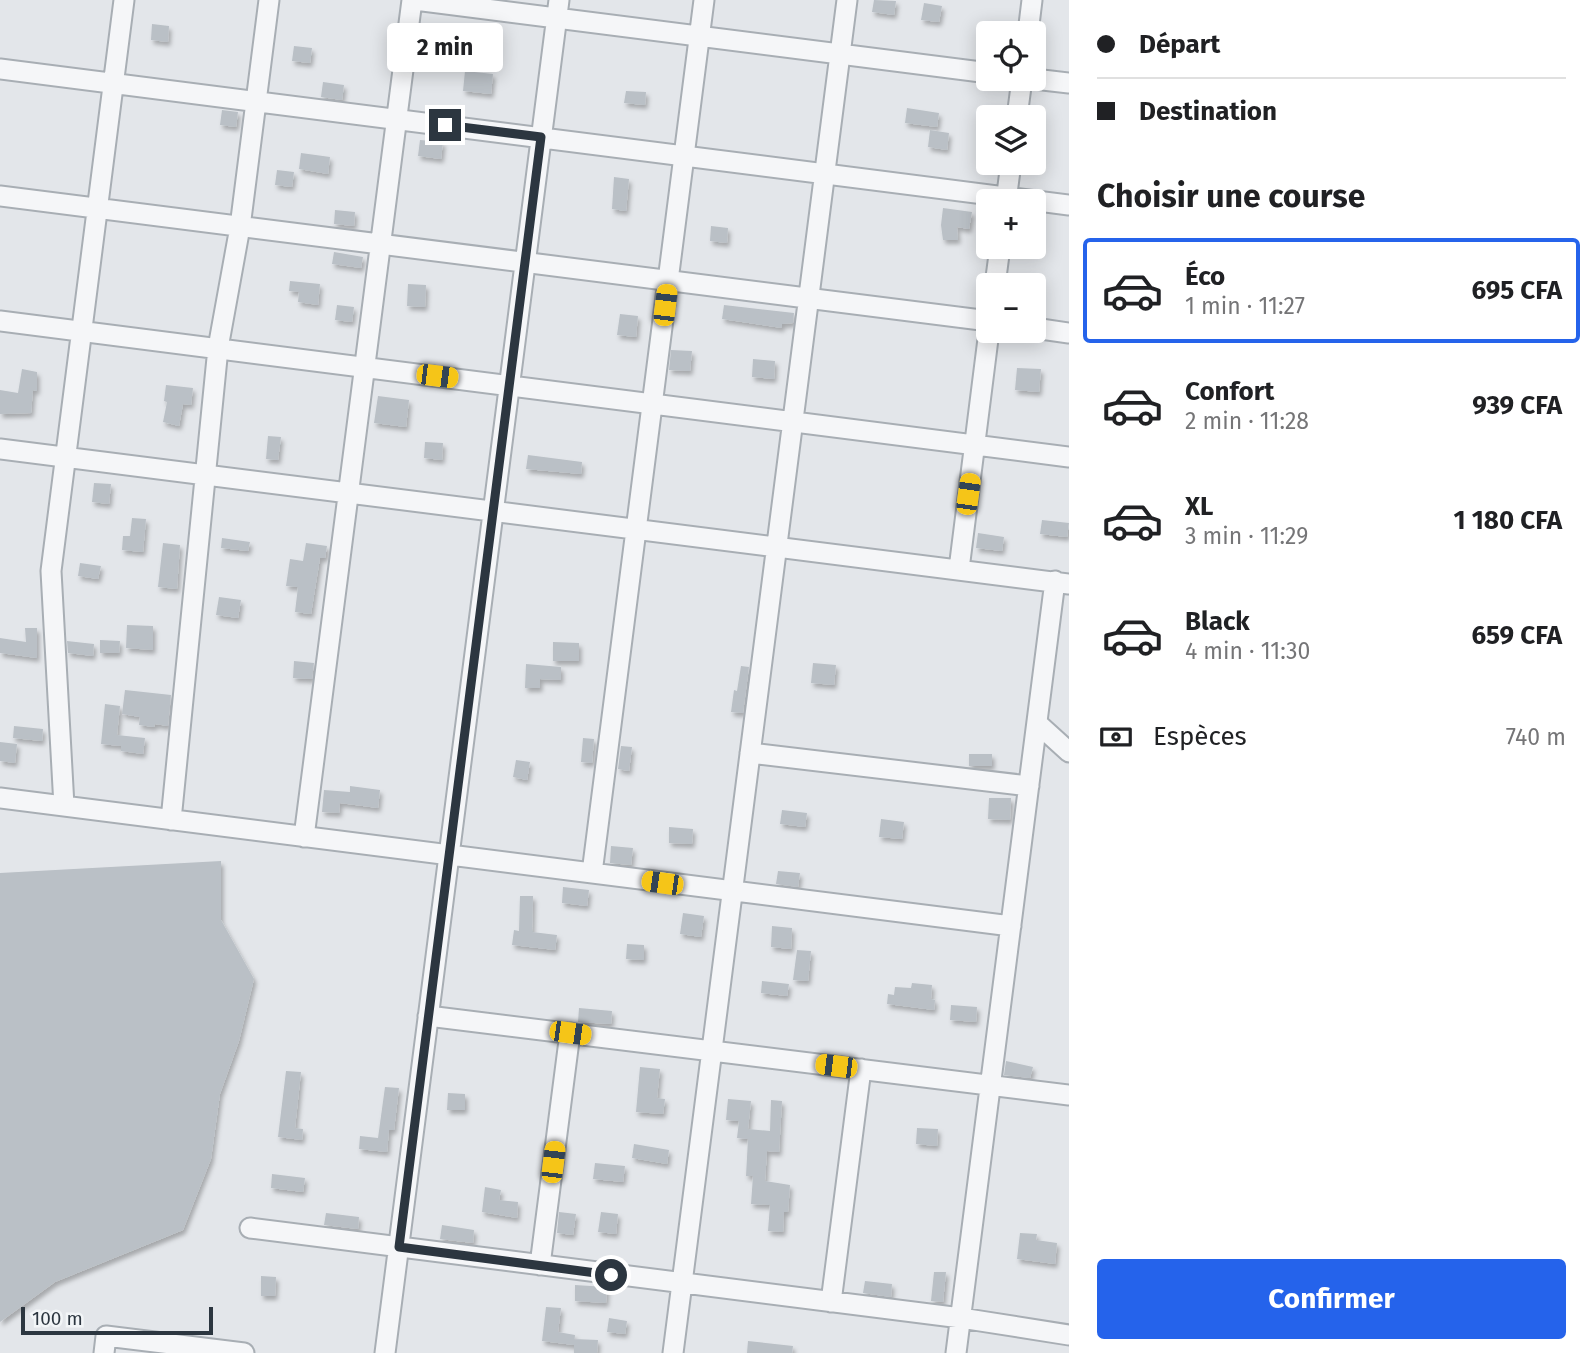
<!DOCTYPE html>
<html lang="fr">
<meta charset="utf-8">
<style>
body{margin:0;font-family:"Fira Sans",sans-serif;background:#f6f6f6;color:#202124;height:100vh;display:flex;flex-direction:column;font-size:26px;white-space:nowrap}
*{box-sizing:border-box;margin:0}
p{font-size:23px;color:#757577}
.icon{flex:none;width:38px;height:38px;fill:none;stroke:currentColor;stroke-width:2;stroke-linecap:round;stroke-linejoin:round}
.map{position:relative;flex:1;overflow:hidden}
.side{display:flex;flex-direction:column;background:#fff;width:525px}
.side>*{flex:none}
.hud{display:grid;align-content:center;height:154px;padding:0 28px;background:#fff}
.tools{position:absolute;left:976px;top:21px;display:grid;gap:14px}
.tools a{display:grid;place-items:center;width:70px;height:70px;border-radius:7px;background:#fff;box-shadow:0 4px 18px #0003;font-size:35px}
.scale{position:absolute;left:21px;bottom:18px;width:192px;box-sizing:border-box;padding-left:7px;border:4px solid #2c3640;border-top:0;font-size:19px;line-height:24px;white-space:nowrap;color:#2c3640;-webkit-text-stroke:5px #f2f5f7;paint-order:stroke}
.end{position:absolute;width:32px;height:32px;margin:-16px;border:9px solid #2c3640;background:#fff;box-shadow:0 0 0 4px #fff}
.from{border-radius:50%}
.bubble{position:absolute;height:49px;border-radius:7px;background:#fff;box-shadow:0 4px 18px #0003;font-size:23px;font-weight:700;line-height:49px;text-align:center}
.car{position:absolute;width:21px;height:42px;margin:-21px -10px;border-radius:9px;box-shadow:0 0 5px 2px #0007;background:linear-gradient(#f5c518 24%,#345 0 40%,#f5c518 0 76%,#345 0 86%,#f5c518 0)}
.hud b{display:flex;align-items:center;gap:24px;height:66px;font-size:26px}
.hud b+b{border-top:2px solid #e0e0e0}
.hud i{width:18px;height:18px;background:#202124}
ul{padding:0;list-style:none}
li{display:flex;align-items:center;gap:21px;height:105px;margin:0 14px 10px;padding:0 14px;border:4px solid transparent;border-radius:7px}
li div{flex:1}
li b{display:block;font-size:26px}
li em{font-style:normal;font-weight:700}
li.on{border-color:#2563eb}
li>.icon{width:63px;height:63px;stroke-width:1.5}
h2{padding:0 28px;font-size:32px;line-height:84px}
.pay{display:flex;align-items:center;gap:18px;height:77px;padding:0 28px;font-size:26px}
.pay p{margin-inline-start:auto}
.primary-button{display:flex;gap:14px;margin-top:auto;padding:14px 28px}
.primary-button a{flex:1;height:80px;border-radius:7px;background:#2563eb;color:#fff;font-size:28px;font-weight:700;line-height:80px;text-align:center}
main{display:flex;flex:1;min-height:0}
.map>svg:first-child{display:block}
.building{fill:#bac0c6;filter:url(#shadow)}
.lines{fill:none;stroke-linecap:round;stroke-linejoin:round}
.minor-casing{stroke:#a8aeb4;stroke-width:23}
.minor{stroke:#f5f6f8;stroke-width:19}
.route{stroke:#2c3640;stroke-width:9}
</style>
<main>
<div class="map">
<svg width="1069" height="1353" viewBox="0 0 1069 1353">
<defs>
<filter id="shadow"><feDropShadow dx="2.5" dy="4" stdDeviation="2" flood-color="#0004"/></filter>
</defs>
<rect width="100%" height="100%" fill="#e3e6ea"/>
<path class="building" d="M874,0L896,1L894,15L872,12Z
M924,3L942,6L939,22L921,20Z
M152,24L169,26L168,42L151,40Z
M294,46L312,48L310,63L292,61Z
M465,71L493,74L491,94L463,91Z
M323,82L344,85L342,100L321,97Z
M626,91L646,92L645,105L624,103Z
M907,108L939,113L937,127L905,123Z
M222,110L238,112L236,127L220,125Z
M930,130L949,133L947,150L928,147Z
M420,140L443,142L441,159L418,156Z
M301,153L330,157L328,174L299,169Z
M277,170L294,172L292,187L275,185Z
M614,177L629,179L626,211L612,209Z
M943,208L972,212L969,229L957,227L958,240H943L941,225Z
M335,210L355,212L354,226L334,224Z
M711,226L728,228L727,243L710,241Z
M334,252L363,257L361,268L332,264Z
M290,281L320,284L318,305L298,302L299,292L289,291Z
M408,284L426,285L425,307L407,306Z
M337,305L354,307L352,322L335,320Z
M724,305L794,313L793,323L782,324V328L722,319Z
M620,314L638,316L636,337L617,335Z
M671,350L692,351L690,371L669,370Z
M753,359L775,361L774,379L752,377Z
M1017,368L1041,369L1039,392L1015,390Z
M22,369L37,372V391L33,390L31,413L0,414V390L18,393Z
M166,385L193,388L191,405L183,404L179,426L163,422L167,402L164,401Z
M378,396L409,400L406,427L374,423Z
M268,436L281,437L278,460L266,459Z
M425,442L443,443L442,460L424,458Z
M528,455L582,462L581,474L526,469Z
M94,483L111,484L109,504L92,502Z
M132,518L146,519L143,552L122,550L123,536H130Z
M1042,520L1069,523L1067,537L1040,534Z
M978,533L1004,537L1002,551L976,548Z
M222,538L250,542L248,551L221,548Z
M163,543L180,545L177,589L158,587Z
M306,543L327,546L325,558H320L311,614L295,612L298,587L286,586L290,559L303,561Z
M80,563L101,566L98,579L78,576Z
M219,597L241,600L238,618L216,615Z
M127,625L153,626V650L126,648Z
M25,628H37V658L0,653V638L26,642Z
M100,640L120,641L119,653H100Z
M67,641L94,644L93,656L68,653Z
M553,642L579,643V661H553Z
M294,661L314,663L312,679L293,678Z
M813,663L836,665L834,685L811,683Z
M526,664L561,667V680L540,679V688H525Z
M741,666L749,667L743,713L731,712L734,690L737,691Z
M125,690L171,695L168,726L155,724L154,727L139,725L140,717L122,714Z
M105,704L120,706L117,735L145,738L143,754L121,751V746L101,744Z
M14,726L43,729L42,741L13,738Z
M583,738L594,739L592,763L581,762Z
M0,742L17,744L15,763L0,761Z
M621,746L632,747L629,771L618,769Z
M969,754H992V766H969Z
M516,760L530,762L527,780L513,777Z
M350,786L380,790L378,808L340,803L339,813L322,812L324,790L350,792Z
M989,798H1011L1010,820L988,819Z
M782,810L807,813L805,827L780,824Z
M881,819L904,822L902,839L879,837Z
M669,827L693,829L692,844L669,843Z
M611,846L633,848L631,865L610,863Z
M221,861V920L254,979L239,1041L220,1094L211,1159L183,1230L55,1282L0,1322V873Z
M778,871L800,873L798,887L776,884Z
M563,887L589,890L587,906L562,903Z
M520,896H533L532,932L557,935L555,950L512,945L514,930L519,931Z
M683,913L704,916L701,937L680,934Z
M772,926L792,928L791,949L771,947Z
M627,944L644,945V960L626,959Z
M797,950L811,951L808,981L793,980Z
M762,981L789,984L787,996L761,993Z
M912,983L932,985L931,999L935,1000L934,1010L887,1004L888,994L894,995L895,987L911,988Z
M951,1005L977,1007L976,1022L950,1020Z
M579,1008L612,1011L611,1024L578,1022Z
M1006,1061L1033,1067L1030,1078L1004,1075Z
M640,1067L660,1069L657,1098L665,1099L663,1114L636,1112Z
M286,1071L301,1072L295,1128L303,1129L302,1140L278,1137Z
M385,1087L399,1088L394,1130H389L387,1152L359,1149L360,1136L378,1138Z
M448,1093L465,1094V1110H447Z
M728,1099L751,1101L748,1129L770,1131L771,1100L782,1101L779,1152L767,1151L765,1181L790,1185L788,1212H784L783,1232L768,1231L770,1205L751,1204L753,1176H746L748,1139L737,1138L739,1121L726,1120Z
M917,1128L938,1129L937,1146L916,1144Z
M634,1144L669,1150L667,1164L632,1158Z
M595,1163L625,1166L623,1182L593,1179Z
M272,1174L305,1178L303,1192L271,1188Z
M485,1187L501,1190L499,1200L518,1202L517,1218L482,1212Z
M559,1212L576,1214L573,1235L557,1233Z
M601,1212L618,1214L616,1234L598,1232Z
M326,1213L359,1217L358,1229L324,1225Z
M442,1225L474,1230L473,1243L440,1239Z
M1020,1233L1037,1234L1036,1240L1057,1243L1055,1264L1017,1259Z
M934,1272H946L943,1302L931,1301Z
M261,1276L276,1277L275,1296H261Z
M865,1281L892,1284L891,1297L863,1293Z
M575,1285L607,1287L606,1303L575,1301Z
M546,1307L561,1308L558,1332L575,1335L574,1345L542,1341Z
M609,1318L627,1321L625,1334L607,1332Z
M574,1339L598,1340L597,1353H574Z
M748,1341L793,1346L792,1353H747Z"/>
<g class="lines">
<g class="minor-casing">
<path id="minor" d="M415,0L989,73
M1028,33L1032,0
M0,69L1069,205
M1034,79L1069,83
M1017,117L1022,79
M0,196L989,321
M1006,201L1011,163
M995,285L1000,247
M0,321L1069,457
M1034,328L1069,333
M0,449L1069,584
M959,569L989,331
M1037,723L1069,752
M750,753L1029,786
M0,798L1011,926
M64,806L51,571L124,0
M171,820L218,348L240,227L269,0
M304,837L412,0
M592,873L704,0
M428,1016L1069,1095
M250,1228L961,1318L1069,1335
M540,1265L570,1033
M831,1302L861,1069
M104,1353L106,1336L244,1353
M385,1353L559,0
M673,1353L847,0
M956,1353L1055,581"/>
</g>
<use href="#minor" class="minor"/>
</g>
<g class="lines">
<path class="route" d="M445,125L541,137L399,1247L611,1275"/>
</g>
</svg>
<div class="tools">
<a><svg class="icon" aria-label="locate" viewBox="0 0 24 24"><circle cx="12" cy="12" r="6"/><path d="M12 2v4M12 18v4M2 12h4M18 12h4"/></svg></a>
<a><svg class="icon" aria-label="layers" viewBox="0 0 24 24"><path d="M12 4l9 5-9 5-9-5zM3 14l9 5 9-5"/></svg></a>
<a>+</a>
<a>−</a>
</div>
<div class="scale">100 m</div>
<i class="end from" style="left:611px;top:1275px"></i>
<i class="end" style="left:445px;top:125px"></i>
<div class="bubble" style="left:387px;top:23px;width:116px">2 min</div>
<i class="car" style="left:665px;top:305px;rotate:7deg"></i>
<i class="car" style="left:437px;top:376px;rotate:97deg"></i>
<i class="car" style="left:968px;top:494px;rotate:8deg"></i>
<i class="car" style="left:662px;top:883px;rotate:278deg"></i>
<i class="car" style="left:570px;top:1033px;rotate:98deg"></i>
<i class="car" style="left:836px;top:1066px;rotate:277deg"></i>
<i class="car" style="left:553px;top:1162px;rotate:7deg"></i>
</div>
<section class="side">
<div class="hud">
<b><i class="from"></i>Départ</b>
<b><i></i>Destination</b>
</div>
<h2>Choisir une course</h2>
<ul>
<li class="on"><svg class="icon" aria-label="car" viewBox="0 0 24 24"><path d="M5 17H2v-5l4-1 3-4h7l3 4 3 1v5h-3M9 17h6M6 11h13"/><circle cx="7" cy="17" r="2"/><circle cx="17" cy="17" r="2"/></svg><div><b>Éco</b><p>1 min · 11:27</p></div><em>695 CFA</em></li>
<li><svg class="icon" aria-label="car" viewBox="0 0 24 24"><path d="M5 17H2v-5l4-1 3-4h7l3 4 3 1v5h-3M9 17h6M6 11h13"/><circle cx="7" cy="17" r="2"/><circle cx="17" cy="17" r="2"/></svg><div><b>Confort</b><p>2 min · 11:28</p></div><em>939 CFA</em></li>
<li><svg class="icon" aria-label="car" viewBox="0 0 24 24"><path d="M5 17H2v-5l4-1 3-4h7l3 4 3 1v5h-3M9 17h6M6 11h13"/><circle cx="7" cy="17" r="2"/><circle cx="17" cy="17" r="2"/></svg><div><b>XL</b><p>3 min · 11:29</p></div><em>1 180 CFA</em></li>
<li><svg class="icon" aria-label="car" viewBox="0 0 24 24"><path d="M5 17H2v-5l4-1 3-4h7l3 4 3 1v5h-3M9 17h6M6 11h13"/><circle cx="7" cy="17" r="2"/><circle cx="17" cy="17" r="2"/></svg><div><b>Black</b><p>4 min · 11:30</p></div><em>659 CFA</em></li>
</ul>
<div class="pay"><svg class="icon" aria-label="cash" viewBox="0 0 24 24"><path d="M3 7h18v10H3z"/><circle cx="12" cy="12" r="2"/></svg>Espèces<p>740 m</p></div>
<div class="primary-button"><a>Confirmer</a></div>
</section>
</main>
